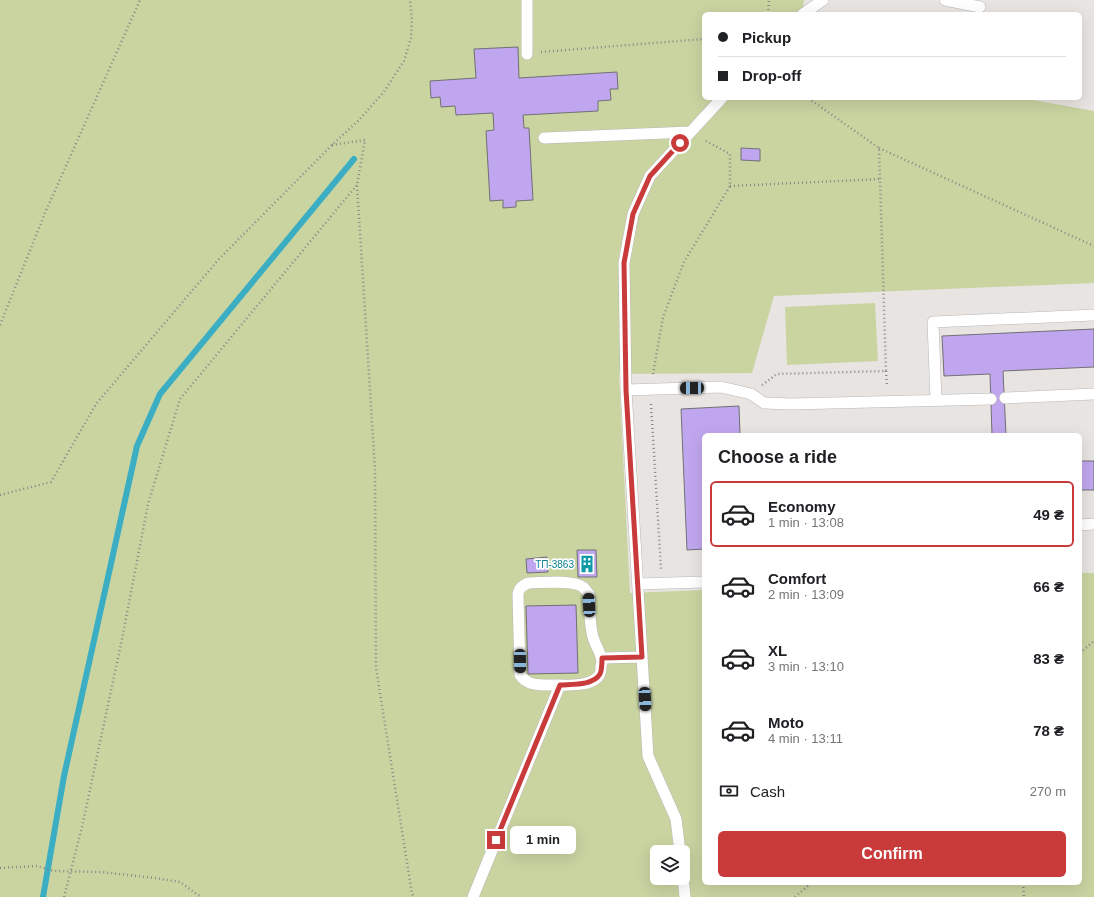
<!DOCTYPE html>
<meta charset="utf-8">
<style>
body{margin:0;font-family:Helvetica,sans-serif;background:#f6f6f6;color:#202124;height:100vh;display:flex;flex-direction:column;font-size:15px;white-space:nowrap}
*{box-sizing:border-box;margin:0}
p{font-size:13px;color:#757577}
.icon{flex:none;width:22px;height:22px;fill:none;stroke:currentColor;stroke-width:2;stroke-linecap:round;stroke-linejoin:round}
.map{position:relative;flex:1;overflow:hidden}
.sheet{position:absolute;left:702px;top:433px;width:380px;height:452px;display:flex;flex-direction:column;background:#fff;border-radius:6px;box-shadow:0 4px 16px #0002}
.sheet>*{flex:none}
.banner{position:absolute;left:702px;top:12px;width:380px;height:88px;border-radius:6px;box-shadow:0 4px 16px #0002;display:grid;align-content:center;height:88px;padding:0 16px;background:#fff}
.controls{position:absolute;left:650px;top:845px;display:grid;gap:8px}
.controls a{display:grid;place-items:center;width:40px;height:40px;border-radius:6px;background:#fff;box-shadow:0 4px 16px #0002;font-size:20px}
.end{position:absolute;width:18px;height:18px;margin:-9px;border:5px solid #c93a3b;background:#fff;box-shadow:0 0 0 2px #fff}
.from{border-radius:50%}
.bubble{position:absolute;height:28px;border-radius:6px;background:#fff;box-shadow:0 4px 16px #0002;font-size:13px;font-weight:700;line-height:28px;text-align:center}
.car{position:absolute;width:12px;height:24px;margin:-12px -6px;border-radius:5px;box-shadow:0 0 3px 1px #0007;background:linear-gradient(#222 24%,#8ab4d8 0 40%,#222 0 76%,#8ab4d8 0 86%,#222 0)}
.banner b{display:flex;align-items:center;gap:14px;height:38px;font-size:15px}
.banner b+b{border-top:1px solid #e0e0e0}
.banner i{width:10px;height:10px;background:#202124}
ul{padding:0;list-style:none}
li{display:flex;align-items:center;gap:12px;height:66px;margin:0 8px 6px;padding:0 8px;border:2px solid transparent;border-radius:6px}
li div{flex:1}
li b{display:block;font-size:15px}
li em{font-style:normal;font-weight:700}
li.on{border-color:#c93a3b}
li>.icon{width:36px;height:36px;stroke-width:1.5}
h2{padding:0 16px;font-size:18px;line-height:48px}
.pay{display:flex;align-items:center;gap:10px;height:44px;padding:0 16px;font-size:15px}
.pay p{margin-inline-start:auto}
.primary-button{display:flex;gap:8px;margin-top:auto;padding:8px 16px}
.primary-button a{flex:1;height:46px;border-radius:6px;background:#c93a3b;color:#fff;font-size:16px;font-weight:700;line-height:46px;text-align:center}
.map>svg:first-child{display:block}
.green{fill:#c9d4a1;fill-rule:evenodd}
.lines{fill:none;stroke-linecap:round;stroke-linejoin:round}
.stream{stroke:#3caec3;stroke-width:6}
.building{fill:#c0a6ee;stroke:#717074}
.lane-casing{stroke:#bab6b4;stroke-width:12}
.path{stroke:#8a8886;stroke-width:2.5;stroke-dasharray:1 3;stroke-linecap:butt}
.lane{stroke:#fff;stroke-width:11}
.route{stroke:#c93a3b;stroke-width:5}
.labels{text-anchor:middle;stroke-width:3.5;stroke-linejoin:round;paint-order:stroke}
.culture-label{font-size:10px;fill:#0d838f;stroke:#fff;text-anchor:end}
</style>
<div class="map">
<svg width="1094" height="897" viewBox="0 0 1094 897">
<rect width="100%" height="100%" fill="#e8e4e2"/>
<path class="green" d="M0,0H804L802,14H704V98H1022L1094,111V283L774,296L752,373L619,374L630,593L704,590V883H1080V573H1094V897H0ZM657,852H683V878H657Z
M875,303L878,361L787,365L785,307Z"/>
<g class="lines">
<path class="stream" d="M43,897L64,776L137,446L160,394L354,159"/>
</g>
<path class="building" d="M518,47L519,78L617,72L618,89H610L611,100L598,101V111L523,115L524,128H529L533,200L516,201V207L503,208V200L490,201L486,131L494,130L493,113L456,115L455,106L441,107L440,97L431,98L430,81L476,78L474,49Z
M741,148L760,149V161L741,160Z
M1094,329V367L1003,371L1006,435H992L990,374L944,376L942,336Z
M739,406L740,435H704V549L687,550L681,409Z
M1080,461H1094V490H1080Z
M577,550H596L597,577H578Z
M547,557L548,572L527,573L526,559Z
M576,605L578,673L528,674L526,606Z"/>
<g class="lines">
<g class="lane-casing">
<path id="lane" d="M527,0V54
M945,0L980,7
M803,14L823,0
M544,138L690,132
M626,390L721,387L751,394L764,403L792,404L991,399
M1005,398L1094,394
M936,400L933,322L1094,315
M1080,525L1094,524
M528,583C540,583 573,579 583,587C585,589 587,592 589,594C590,608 589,623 593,637C595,644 599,650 601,657C602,660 602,663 601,666C601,670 601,674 598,677C588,687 566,685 553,685C541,685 527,686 520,675L518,594C519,588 522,586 528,583Z
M638,584L704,582
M602,658L642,657
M680,852L676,819L648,756L626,390L624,263L633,214L650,176L722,98
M683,877L685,897
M473,897L560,685"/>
</g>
<path class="path" d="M768,14L769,0
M541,52L704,39
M332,145L365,140L357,185L375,470L376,668L412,894L415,897
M879,148L1094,246
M730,186L881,179
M0,325L45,213L140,0
M886,371L887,386
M653,374L663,317L684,262L730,186V154L704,140
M762,385L777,374L886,371L879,148L808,98
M651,404L661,569
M0,495L51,482L96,404L219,259L332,145L358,121L383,93L404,61L411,38L412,20L410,0
M1080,653L1094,641
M0,868L37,866L54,871L101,872L155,878L180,882L201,897
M1023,883L1024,897
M64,897L82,827L122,639L148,504L180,399L357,185
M795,897L811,883"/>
<use href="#lane" class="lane"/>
</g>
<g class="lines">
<path class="route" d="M496,840L560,685C571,684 593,686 600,674C602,670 602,663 602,658L642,657L626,390L624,263L633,214L650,176L680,143"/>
</g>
<defs>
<g id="building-bare" transform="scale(1.38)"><path d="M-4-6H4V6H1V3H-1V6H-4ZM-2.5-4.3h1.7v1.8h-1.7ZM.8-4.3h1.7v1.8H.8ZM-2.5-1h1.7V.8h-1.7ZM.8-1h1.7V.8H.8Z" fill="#0f9aa8" stroke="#fff" stroke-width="2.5" paint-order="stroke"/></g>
</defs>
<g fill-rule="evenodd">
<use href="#building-bare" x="587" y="564"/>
</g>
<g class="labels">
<g class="culture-label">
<text x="574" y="568">ТП-3863</text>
</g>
</g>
</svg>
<div class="controls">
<a><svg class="icon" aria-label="layers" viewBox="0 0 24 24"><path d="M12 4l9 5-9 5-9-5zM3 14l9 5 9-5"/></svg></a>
</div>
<i class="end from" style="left:680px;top:143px"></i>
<i class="end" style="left:496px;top:840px"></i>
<div class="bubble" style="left:510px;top:826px;width:66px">1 min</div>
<i class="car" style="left:692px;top:388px;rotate:269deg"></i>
<i class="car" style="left:589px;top:605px;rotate:357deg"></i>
<i class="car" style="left:520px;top:661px;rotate:179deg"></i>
<i class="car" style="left:645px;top:699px;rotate:177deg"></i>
<div class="banner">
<b><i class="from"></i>Pickup</b>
<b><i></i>Drop-off</b>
</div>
<section class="sheet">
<h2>Choose a ride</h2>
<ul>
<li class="on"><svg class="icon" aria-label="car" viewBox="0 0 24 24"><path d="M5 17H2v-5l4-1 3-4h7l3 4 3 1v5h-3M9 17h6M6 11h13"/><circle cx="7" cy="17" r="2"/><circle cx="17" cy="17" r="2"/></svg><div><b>Economy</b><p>1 min · 13:08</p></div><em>49 ₴</em></li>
<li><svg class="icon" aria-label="car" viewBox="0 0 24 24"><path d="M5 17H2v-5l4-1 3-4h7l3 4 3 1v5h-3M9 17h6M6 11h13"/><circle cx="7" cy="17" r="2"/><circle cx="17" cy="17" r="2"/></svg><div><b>Comfort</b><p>2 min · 13:09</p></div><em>66 ₴</em></li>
<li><svg class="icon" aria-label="car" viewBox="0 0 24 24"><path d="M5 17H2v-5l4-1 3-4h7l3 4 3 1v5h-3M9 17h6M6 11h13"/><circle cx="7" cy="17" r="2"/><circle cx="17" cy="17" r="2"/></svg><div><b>XL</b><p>3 min · 13:10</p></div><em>83 ₴</em></li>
<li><svg class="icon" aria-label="car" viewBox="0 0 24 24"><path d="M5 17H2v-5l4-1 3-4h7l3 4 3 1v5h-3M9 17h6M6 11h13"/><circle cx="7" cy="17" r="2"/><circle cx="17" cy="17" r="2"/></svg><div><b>Moto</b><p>4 min · 13:11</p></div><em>78 ₴</em></li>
</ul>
<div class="pay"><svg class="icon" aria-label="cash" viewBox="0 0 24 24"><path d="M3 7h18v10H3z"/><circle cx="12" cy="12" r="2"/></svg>Cash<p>270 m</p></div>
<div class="primary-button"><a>Confirm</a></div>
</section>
</div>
